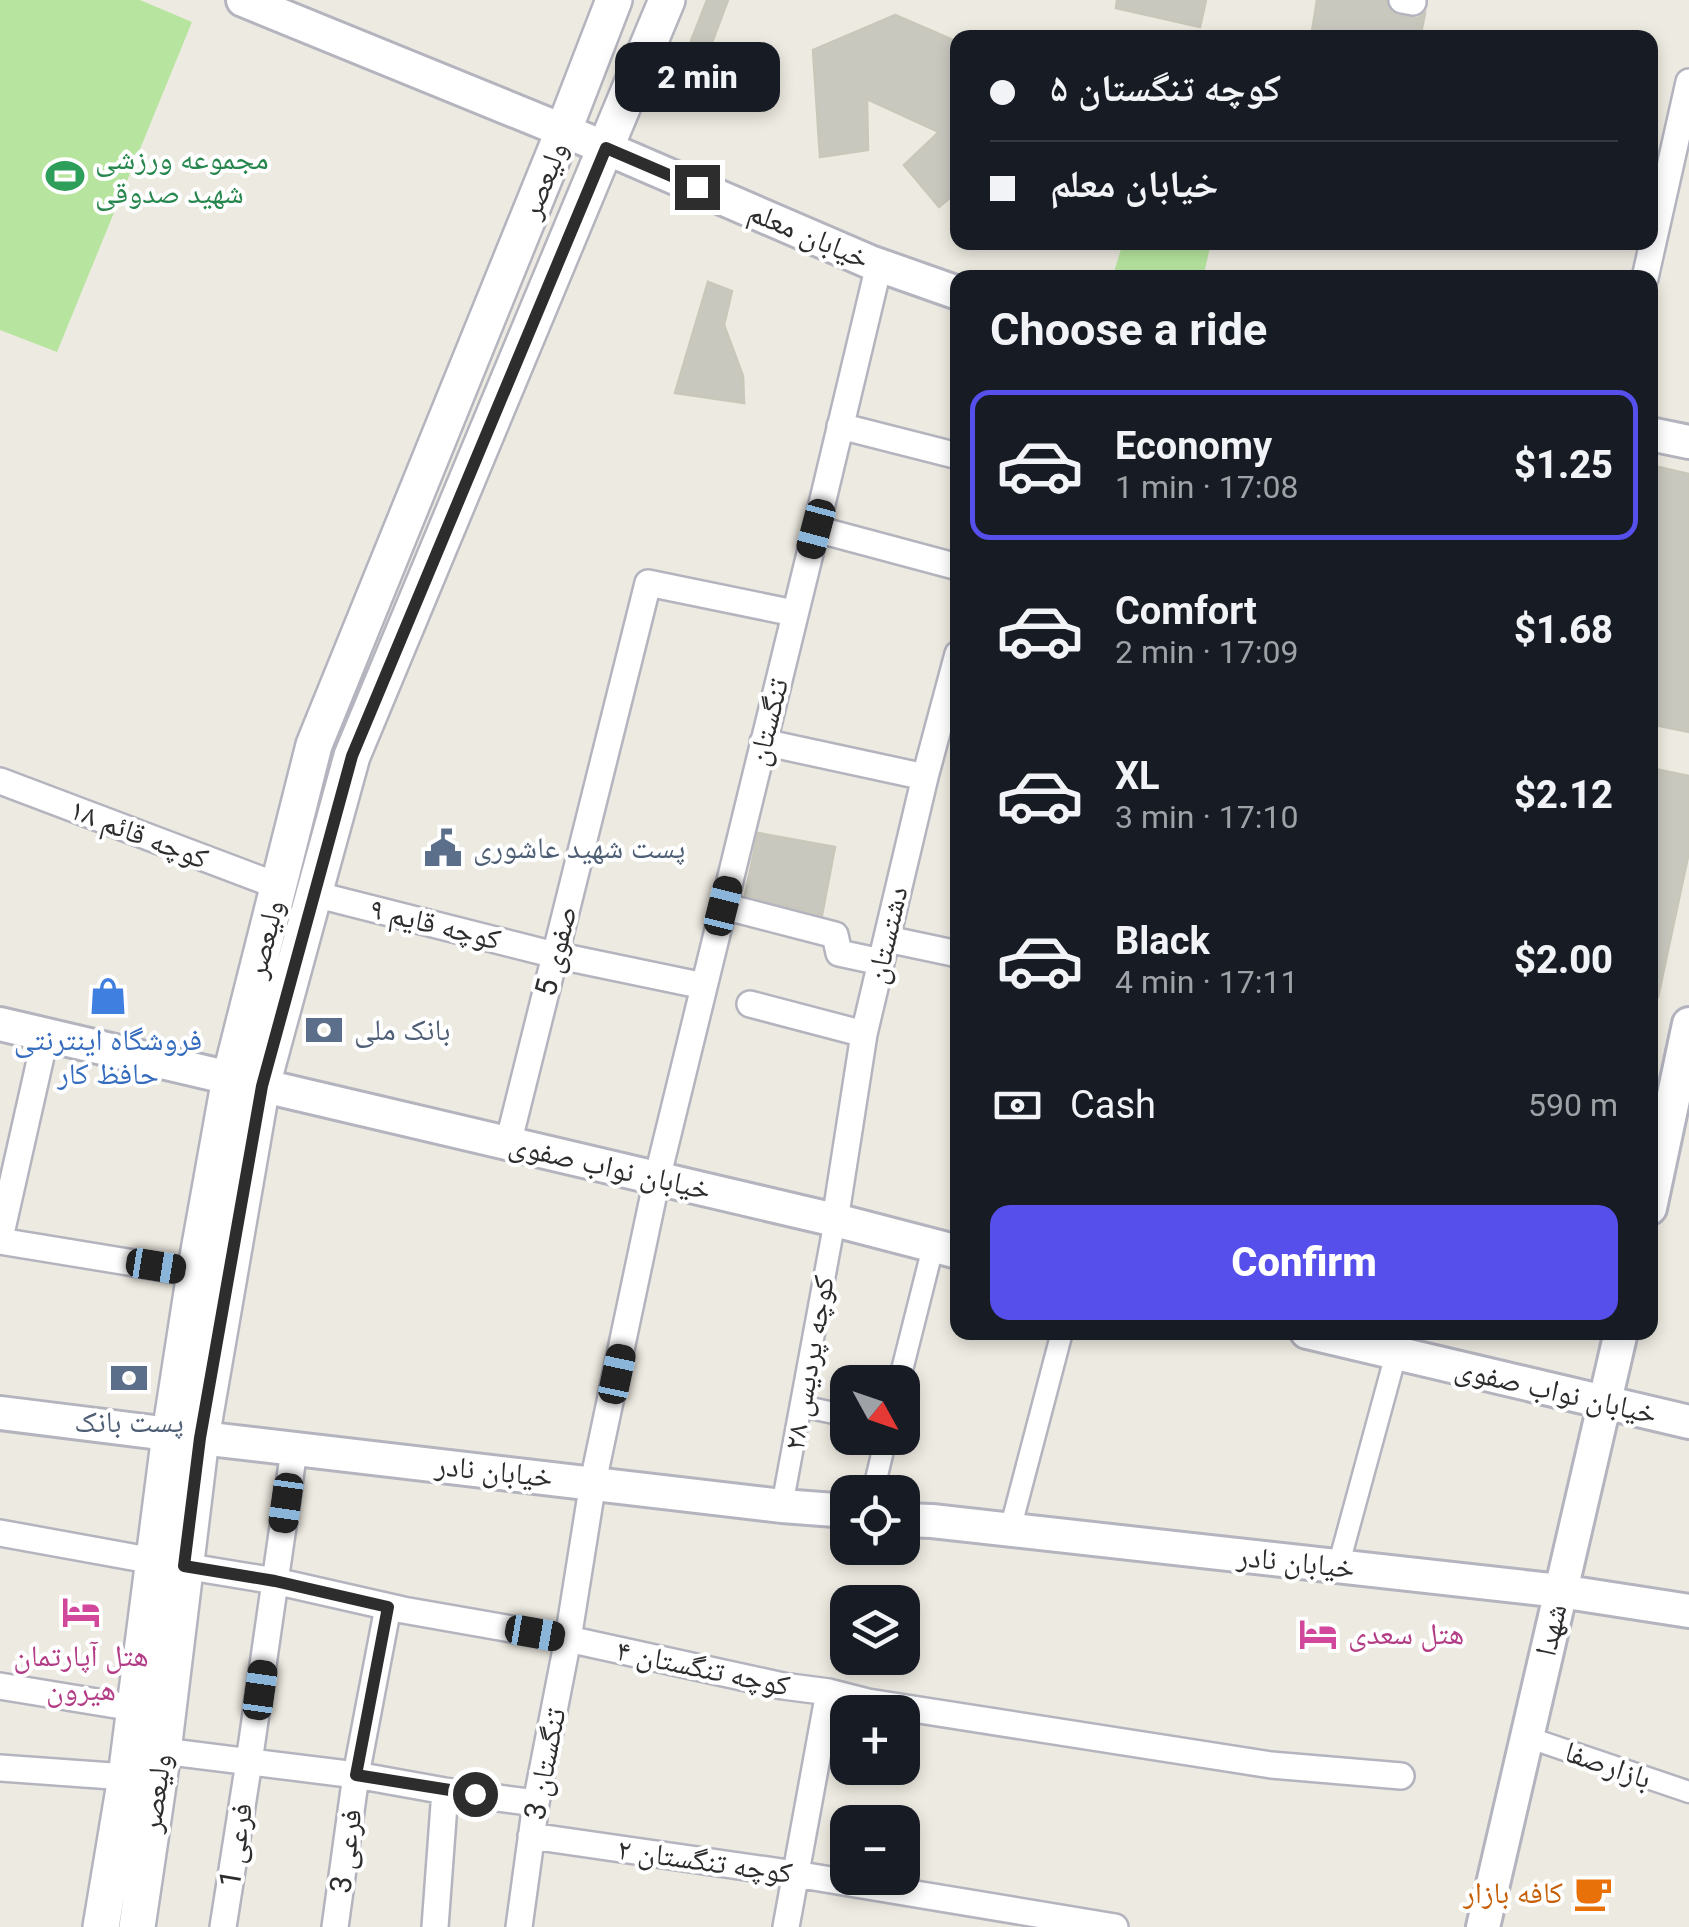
<!DOCTYPE html>
<meta charset="utf-8">
<style>
body{margin:0;font-family:Roboto,"Noto Naskh Arabic",sans-serif;background:#20242c;color:#f1f3f6;height:100vh;display:flex;flex-direction:column;font-size:38px;white-space:nowrap}
*{box-sizing:border-box;margin:0}
p{font-size:32px;color:#9ea1a6}
.icon{flex:none;width:55px;height:55px;fill:none;stroke:currentColor;stroke-width:2;stroke-linecap:round;stroke-linejoin:round}
.map{position:relative;flex:1;overflow:hidden}
.panel{position:absolute;left:950px;top:270px;width:708px;height:1070px;display:flex;flex-direction:column;background:#171b24;border-radius:20px;box-shadow:0 5px 15px #0003}
.panel>*{flex:none}
.hud{position:absolute;left:950px;top:30px;width:708px;height:220px;border-radius:20px;box-shadow:0 5px 15px #0003;display:grid;align-content:center;height:220px;padding:0 40px;background:#171b24}
.needle{width:65px;rotate:130deg}
.controls{position:absolute;left:830px;top:1365px;display:grid;gap:20px}
.controls a{display:grid;place-items:center;width:90px;height:90px;border-radius:20px;background:#171b24;box-shadow:0 5px 15px #0003;font-size:50px}
.end{position:absolute;width:45px;height:45px;margin:-22px;border:12px solid #2d2d2d;background:#fff;box-shadow:0 0 0 5px #fff}
.from{border-radius:50%}
.bubble{position:absolute;height:70px;border-radius:20px;background:#171b24;box-shadow:0 5px 15px #0003;font-size:32px;font-weight:800;line-height:70px;text-align:center}
.car{position:absolute;width:30px;height:60px;margin:-30px -15px;border-radius:12px;box-shadow:0 0 8px 2px #0007;background:linear-gradient(#222 24%,#8ab4d8 0 40%,#222 0 76%,#8ab4d8 0 86%,#222 0)}
.hud b{display:flex;align-items:center;gap:35px;height:95px;font-size:38px}
.hud b+b{border-top:2px solid #363941}
.hud i{width:25px;height:25px;background:#f1f3f6}
ul{padding:0;list-style:none}
li{display:flex;align-items:center;gap:30px;height:150px;margin:0 20px 15px;padding:0 20px;border:5px solid transparent;border-radius:20px}
li div{flex:1}
li b{display:block;font-size:38px}
li em{font-style:normal;font-weight:800}
li.selected{border-color:#564feb}
li>.icon{width:90px;height:90px;stroke-width:1.5}
h2{padding:0 40px;font-size:45px;line-height:120px}
.pay{display:flex;align-items:center;gap:25px;height:110px;padding:0 40px;font-size:38px}
.pay p{margin-inline-start:auto}
.button{display:flex;gap:20px;margin-top:auto;padding:20px 40px}
.button a{flex:1;height:115px;border-radius:20px;background:#564feb;color:#fff;font-size:40px;font-weight:800;line-height:115px;text-align:center}
.map>svg:first-child{display:block}
.pitch{fill:#b7e59f}
.building{fill:#c9c8bf;stroke:#c9c7ba;stroke-width:2.5}
.lines{fill:none;stroke-linecap:round;stroke-linejoin:round}
.pedestrian-casing{stroke:#b4b4bf;stroke-width:25}
.minor-casing{stroke:#b4b4bf;stroke-width:30}
.tertiary-casing{stroke:#b4b4bf;stroke-width:38}
.secondary-casing{stroke:#b4b4bf;stroke-width:40}
.pedestrian{stroke:#fff;stroke-width:20}
.minor{stroke:#fff;stroke-width:25}
.tertiary{stroke:#fff;stroke-width:32}
.secondary{stroke:#fff;stroke-width:35}
.route{stroke:#2d2d2d;stroke-width:12}
.labels{text-anchor:middle;stroke-width:8;stroke-linejoin:round;paint-order:stroke}
.leisure-label{font-size:30px;fill:#27864d;stroke:#fff;text-anchor:start}
.street-label{font-size:30px;fill:#2d2d2d;stroke:#fff}
.service-label{font-size:30px;fill:#4e5e75;stroke:#fff;text-anchor:start}
.shop-label{font-size:30px;fill:#366cbe;stroke:#fff}
.hotel-label{font-size:30px;fill:#b23c85;stroke:#fff;text-anchor:start}
.food-label{font-size:30px;fill:#c56008;stroke:#fff;text-anchor:end}
</style>
<div class="map">
<svg width="1689" height="1927" viewBox="0 0 1689 1927">
<rect width="100%" height="100%" fill="#edeae1"/>
<path class="pitch" d="M0,0H140L192,22L57,352L0,330Z
M1123,243V242L1211,243L1203,278L1145,277L1114,272Z"/>
<path class="building" d="M707,0H728L690,101L670,95Z
M1117,0H1206L1200,27L1116,8Z
M1317,0H1386L1391,12L1398,16L1418,18L1425,13L1420,38H1311Z
M895,15L958,42V191L939,207L904,165L939,132L867,99L868,150L820,157L813,50Z
M708,282L732,291L724,325L743,376L744,403L675,393Z
M1650,465L1689,474V732L1650,724Z
M1650,768L1689,776V852L1658,997L1650,996Z
M758,833L835,847L822,915L745,895Z"/>
<g class="lines">
<g class="pedestrian-casing">
<path id="pedestrian" d="M899,1382L933,1247
M801,1406L848,1416
M873,1492L886,1438
M782,1506L835,1220
M1010,1530L1062,1332
M1338,1567L1396,1354
M1527,1737L1689,1792"/>
</g>
<g class="minor-casing">
<path id="minor" d="M1402,0L1413,2
M1645,278L1689,82
M840,426L958,456
M816,529L958,567
M763,742L925,777
M0,781L278,886
M314,894L555,955L704,986
M723,906L835,935L839,953L881,962
M887,939L958,954
M750,1004L864,1034
M508,1144L648,583L794,613
M835,1220L864,1034L925,777L958,654
M0,1238L46,1034
M0,1241L195,1273
M0,1533L154,1561
M184,1566L275,1581L403,1610L568,1639L783,1686L829,1692L868,1702L1271,1765L1401,1776
M0,1686L134,1708
M163,1751L356,1775L445,1791L536,1803
M0,1768L126,1777
M531,1836L795,1874L1115,1927
M223,1927L249,1762L292,1464
M335,1927L356,1775L388,1607
M435,1927L445,1791
M519,1927L536,1803L568,1639L593,1482L657,1179L816,529L879,265
M786,1927L829,1692"/>
</g>
<g class="tertiary-casing">
<path id="tertiary" d="M243,0L606,148L870,262L958,293
M1650,434L1689,442
M0,1024L835,1220L958,1252
M1650,1208L1689,1024
M1307,1332L1689,1422
M0,1413L201,1438L782,1506L848,1511
M902,1520L932,1521L1560,1591L1689,1611
M1483,1927L1621,1332"/>
</g>
<g class="secondary-casing">
<path id="secondary" d="M101,1927L126,1777L170,1434L195,1273L230,1078L314,745L563,132L614,0
M137,1927L163,1751L201,1438L262,1085L314,894L352,756L667,0"/>
</g>
<use href="#pedestrian" class="pedestrian"/>
<use href="#minor" class="minor"/>
<use href="#tertiary" class="tertiary"/>
<use href="#secondary" class="secondary"/>
</g>
<g class="lines">
<path class="route" d="M475,1794L356,1775L388,1607L275,1581L184,1566L200,1438L262,1086L352,756L606,148L697,187"/>
</g>
<defs>
<g id="stadium-bare" transform="scale(3)"><path d="M0-5a6.5 5 0 1 0 0 10a6.5 5 0 1 0 0-10ZM-3.5-1.8h7v3.6h-7Z" fill="#2e9e5b" stroke="#fff" stroke-width="2.5" paint-order="stroke"/></g>
<g id="civic-bare" transform="scale(3)"><path d="M-.6-6.5H3V-4.5H.6V-3L4-1V1h2V6H-6V1h2V-1L-.6-3ZM-1.2 2.5V6h2.4V2.5Z" fill="#5c6f8a" stroke="#fff" stroke-width="2.5" paint-order="stroke"/></g>
<g id="shop-bare" transform="scale(3)"><path d="M-5-2.5h2.3a2.7 3.5 0 0 1 5.4 0H5L5.5 6h-11ZM-1.5-2.5h3a1.5 2.3 0 0 0-3 0Z" fill="#3f7fe0" stroke="#fff" stroke-width="2.5" paint-order="stroke"/></g>
<g id="bank-bare" transform="scale(3)"><path d="M-6-4H6V4H-6ZM0-2.3a2.3 2.3 0 1 0 0 4.6a2.3 2.3 0 1 0 0-4.6Z" fill="#5c6f8a" stroke="#fff" stroke-width="2.5" paint-order="stroke"/></g>
<g id="hotel-bare" transform="scale(3)"><path d="M-6-4.5h1.5V1H6V5H4.5V3h-9V5H-6ZM-4 0a1.8 1.8 0 1 1 3.6 0ZM.5 0V-2.5h3Q6-2.5 6 0Z" fill="#d1479c" stroke="#fff" stroke-width="2.5" paint-order="stroke"/></g>
<g id="cafe-bare" transform="scale(3)"><path d="M-5.5-4.5H6V0H3Q3 3.5 0 3.5H-2.5Q-5.5 3.5-5.5 0ZM3-3.2v2h1.7v-2ZM-6 4.5H4V6H-6Z" fill="#e8710a" stroke="#fff" stroke-width="2.5" paint-order="stroke"/></g>
</defs>
<g fill-rule="evenodd">
<use href="#stadium-bare" x="65" y="176"/>
<use href="#civic-bare" x="443" y="848"/>
<use href="#shop-bare" x="108" y="996"/>
<use href="#bank-bare" x="324" y="1030"/>
<use href="#bank-bare" x="129" y="1378"/>
<use href="#hotel-bare" x="81" y="1612"/>
<use href="#hotel-bare" x="1318" y="1634"/>
<use href="#cafe-bare" x="1593" y="1893"/>
</g>
<g class="labels">
<g class="leisure-label">
<text x="95" y="169">مجموعه ورزشی<tspan x="95" dy="34">شهید صدوقی</tspan></text>
</g>
<g class="street-label">
<text transform="translate(544 180) rotate(-68)" y="10">ولیعصر</text>
<text transform="translate(809 235) rotate(23)" y="10">خیابان معلم</text>
<text transform="translate(768 722) rotate(-76)" y="10">تنگستان</text>
<text transform="translate(139 834) rotate(21)" y="10">کوچه قائم ۱۸</text>
<text transform="translate(435 924) rotate(14)" y="10">کوچه قایم ۹</text>
<text transform="translate(887 935) rotate(-77)" y="10">دشتستان</text>
<text transform="translate(265 939) rotate(-76)" y="10">ولیعصر</text>
<text transform="translate(556 951) rotate(-76)" y="10">صفوی 5</text>
<text transform="translate(610 1167) rotate(13)" y="10">خیابان نواب صفوی</text>
<text transform="translate(809 1363) rotate(-80)" y="10">کوچه پردیس ۲۸</text>
<text transform="translate(1556 1391) rotate(13)" y="10">خیابان نواب صفوی</text>
<text transform="translate(494 1471) rotate(6)" y="10">خیابان نادر</text>
<text transform="translate(1296 1562) rotate(6)" y="10">خیابان نادر</text>
<text transform="translate(1551 1630) rotate(-77)" y="10">شهدا</text>
<text transform="translate(703 1668) rotate(12)" y="10">کوچه تنگستان ۴</text>
<text transform="translate(545 1764) rotate(-79)" y="10">تنگستان 3</text>
<text transform="translate(1608 1765) rotate(19)" y="10">بازارصفا</text>
<text transform="translate(156 1793) rotate(-82)" y="10">ولیعصر</text>
<text transform="translate(236 1845) rotate(-81)" y="10">فرعی 1</text>
<text transform="translate(346 1851) rotate(-82)" y="10">فرعی 3</text>
<text transform="translate(705 1861) rotate(8)" y="10">کوچه تنگستان ۲</text>
</g>
<g class="service-label">
<text x="473" y="858">پست شهید عاشوری</text>
<text x="354" y="1040">بانک ملی</text>
<text x="129" y="1432" text-anchor="middle">پست بانک</text>
</g>
<g class="shop-label">
<text x="108" y="1050">فروشگاه اینترنتی<tspan x="108" dy="34">حافظ کار</tspan></text>
</g>
<g class="hotel-label">
<text x="1348" y="1644">هتل سعدی</text>
<text x="81" y="1666" text-anchor="middle">هتل آپارتمان<tspan x="81" dy="34">هیرون</tspan></text>
</g>
<g class="food-label">
<text x="1563" y="1903">کافه بازار</text>
</g>
</g>
</svg>
<div class="controls">
<a><svg class="needle" viewBox="-14 -14 28 28"><path d="M0-13l5 13h-10z" fill="#e53935"/><path d="M0 13l5-13h-10z" fill="#9ea1a6"/></svg></a>
<a><svg class="icon" aria-label="locate" viewBox="0 0 24 24"><circle cx="12" cy="12" r="6"/><path d="M12 2v4M12 18v4M2 12h4M18 12h4"/></svg></a>
<a><svg class="icon" aria-label="layers" viewBox="0 0 24 24"><path d="M12 4l9 5-9 5-9-5zM3 14l9 5 9-5"/></svg></a>
<a>+</a>
<a>−</a>
</div>
<i class="end from" style="left:475px;top:1794px"></i>
<i class="end" style="left:697px;top:187px"></i>
<div class="bubble" style="left:615px;top:42px;width:165px">2 min</div>
<i class="car" style="left:816px;top:529px;rotate:195deg"></i>
<i class="car" style="left:723px;top:906px;rotate:14deg"></i>
<i class="car" style="left:156px;top:1266px;rotate:99deg"></i>
<i class="car" style="left:617px;top:1374px;rotate:12deg"></i>
<i class="car" style="left:286px;top:1503px;rotate:188deg"></i>
<i class="car" style="left:535px;top:1633px;rotate:100deg"></i>
<i class="car" style="left:260px;top:1690px;rotate:8deg"></i>
<div class="hud">
<b><i class="from"></i>کوچه تنگستان ۵</b>
<b><i></i>خیابان معلم</b>
</div>
<section class="panel">
<h2>Choose a ride</h2>
<ul>
<li class="selected"><svg class="icon" aria-label="car" viewBox="0 0 24 24"><path d="M5 17H2v-5l4-1 3-4h7l3 4 3 1v5h-3M9 17h6M6 11h13"/><circle cx="7" cy="17" r="2"/><circle cx="17" cy="17" r="2"/></svg><div><b>Economy</b><p>1 min · 17:08</p></div><em>$1.25</em></li>
<li><svg class="icon" aria-label="car" viewBox="0 0 24 24"><path d="M5 17H2v-5l4-1 3-4h7l3 4 3 1v5h-3M9 17h6M6 11h13"/><circle cx="7" cy="17" r="2"/><circle cx="17" cy="17" r="2"/></svg><div><b>Comfort</b><p>2 min · 17:09</p></div><em>$1.68</em></li>
<li><svg class="icon" aria-label="car" viewBox="0 0 24 24"><path d="M5 17H2v-5l4-1 3-4h7l3 4 3 1v5h-3M9 17h6M6 11h13"/><circle cx="7" cy="17" r="2"/><circle cx="17" cy="17" r="2"/></svg><div><b>XL</b><p>3 min · 17:10</p></div><em>$2.12</em></li>
<li><svg class="icon" aria-label="car" viewBox="0 0 24 24"><path d="M5 17H2v-5l4-1 3-4h7l3 4 3 1v5h-3M9 17h6M6 11h13"/><circle cx="7" cy="17" r="2"/><circle cx="17" cy="17" r="2"/></svg><div><b>Black</b><p>4 min · 17:11</p></div><em>$2.00</em></li>
</ul>
<div class="pay"><svg class="icon" aria-label="cash" viewBox="0 0 24 24"><path d="M3 7h18v10H3z"/><circle cx="12" cy="12" r="2"/></svg>Cash<p>590 m</p></div>
<div class="button"><a>Confirm</a></div>
</section>
</div>
